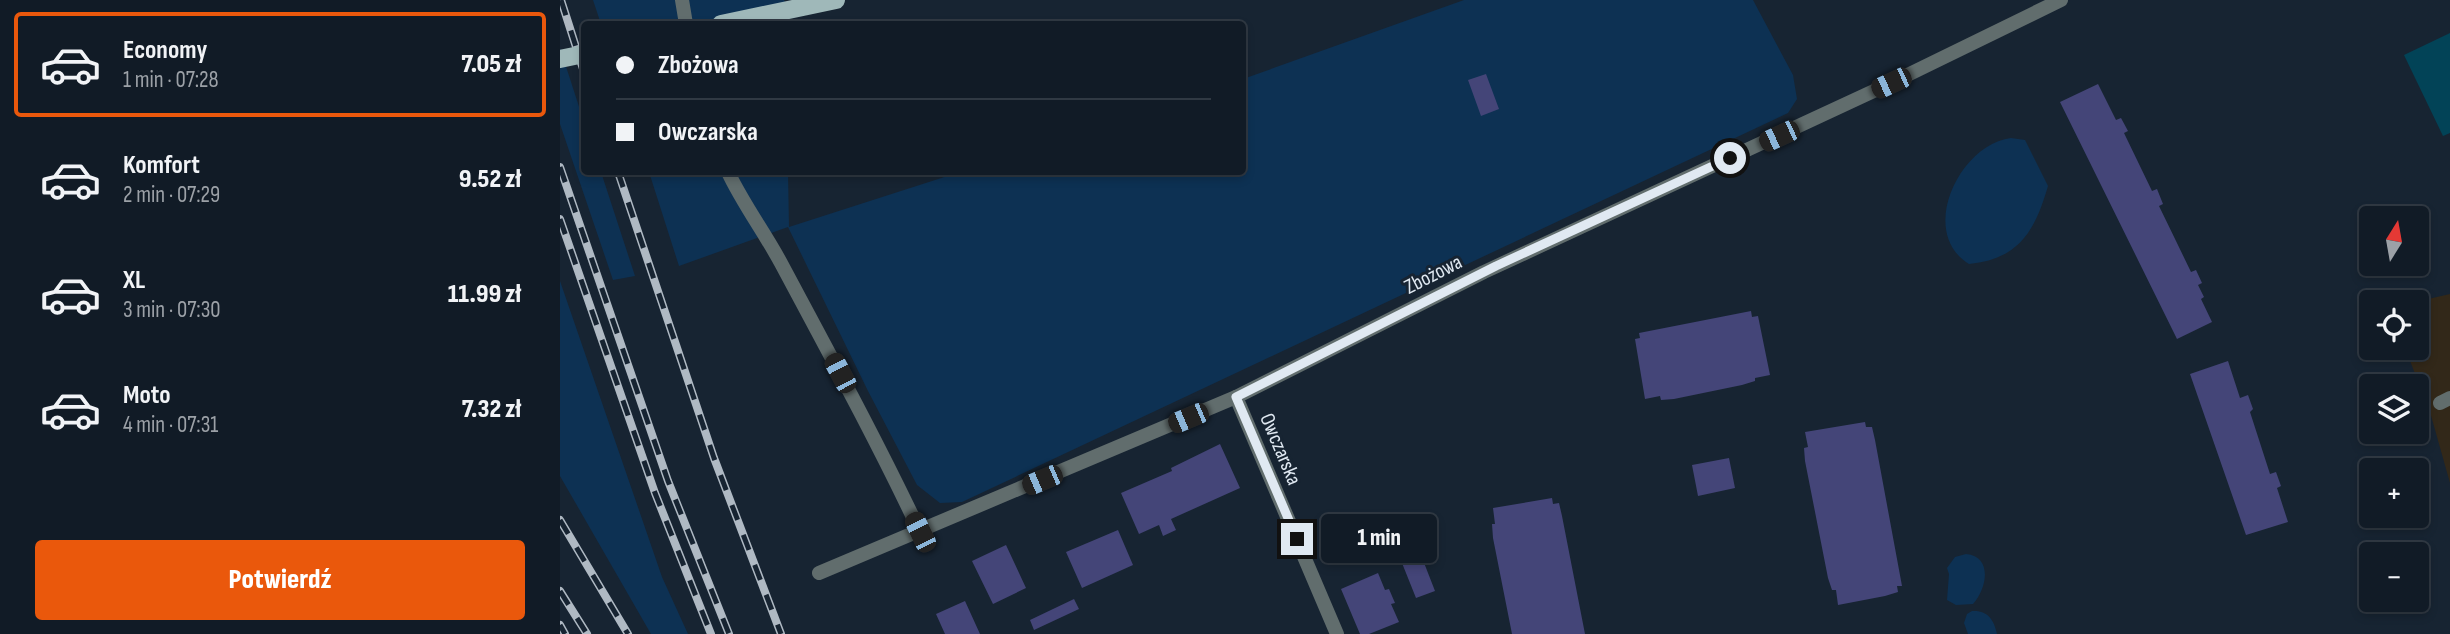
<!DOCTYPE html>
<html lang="pl">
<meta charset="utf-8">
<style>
body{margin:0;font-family:"Sofia Sans Condensed",sans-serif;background:#1e2832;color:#f1f3f6;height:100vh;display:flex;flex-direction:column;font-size:26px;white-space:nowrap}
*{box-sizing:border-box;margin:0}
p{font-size:23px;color:#9ca1a7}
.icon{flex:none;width:38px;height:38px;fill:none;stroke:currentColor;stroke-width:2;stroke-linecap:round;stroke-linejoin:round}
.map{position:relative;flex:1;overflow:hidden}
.panel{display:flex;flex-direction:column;background:#111b26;width:560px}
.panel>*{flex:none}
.banner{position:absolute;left:21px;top:21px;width:665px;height:154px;border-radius:7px;box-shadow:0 4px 10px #0003,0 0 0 2px #303943;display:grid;align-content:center;height:154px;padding:0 35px;background:#111b26}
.needle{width:46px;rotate:11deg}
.controls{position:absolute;left:1799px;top:206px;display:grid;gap:14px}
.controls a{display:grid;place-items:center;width:70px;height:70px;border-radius:7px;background:#111b26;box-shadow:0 4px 10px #0003,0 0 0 2px #303943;font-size:35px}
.end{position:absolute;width:32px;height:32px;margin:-16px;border:9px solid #e0e9f2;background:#111;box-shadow:0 0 0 4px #111}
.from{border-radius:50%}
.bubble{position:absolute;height:49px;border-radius:7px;background:#111b26;box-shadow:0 4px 10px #0003,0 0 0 2px #303943;font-size:23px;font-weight:800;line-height:49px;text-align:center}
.car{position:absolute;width:21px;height:42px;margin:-21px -10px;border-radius:9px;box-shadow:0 0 5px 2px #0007;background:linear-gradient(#222 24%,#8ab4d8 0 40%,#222 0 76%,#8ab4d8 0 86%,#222 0)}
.banner b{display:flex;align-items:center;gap:24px;height:66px;font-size:26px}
.banner b+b{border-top:2px solid #303943}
.banner i{width:18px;height:18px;background:#f1f3f6}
ul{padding:12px 0 0;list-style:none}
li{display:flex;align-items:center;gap:21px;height:105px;margin:0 14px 10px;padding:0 21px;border:4px solid transparent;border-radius:7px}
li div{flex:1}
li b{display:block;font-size:26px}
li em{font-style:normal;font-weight:800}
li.current{border-color:#ea580c}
li>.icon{width:63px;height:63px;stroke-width:1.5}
.button{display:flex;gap:14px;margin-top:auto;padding:14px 35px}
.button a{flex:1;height:80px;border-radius:7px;background:#ea580c;color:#fff;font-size:28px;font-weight:800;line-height:80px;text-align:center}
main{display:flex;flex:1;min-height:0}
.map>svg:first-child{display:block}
.education{fill:#322819}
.green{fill:#0d3153}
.water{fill:#024357}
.building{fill:#444578}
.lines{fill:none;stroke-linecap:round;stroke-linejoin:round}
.lane{stroke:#616d6d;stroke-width:14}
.street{stroke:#616d6d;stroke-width:14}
.primary{stroke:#9fb8b9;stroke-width:18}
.rail-casing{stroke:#afb9c3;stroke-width:8}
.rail{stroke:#172432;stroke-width:5;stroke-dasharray:16;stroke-linecap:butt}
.primary-bridge{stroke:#9fb8b9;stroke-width:18}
.route{stroke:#e0e9f2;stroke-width:9}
.labels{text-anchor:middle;stroke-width:6;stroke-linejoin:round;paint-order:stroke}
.street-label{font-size:21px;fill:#e0e9f2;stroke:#172432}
</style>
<main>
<section class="panel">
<ul>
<li class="current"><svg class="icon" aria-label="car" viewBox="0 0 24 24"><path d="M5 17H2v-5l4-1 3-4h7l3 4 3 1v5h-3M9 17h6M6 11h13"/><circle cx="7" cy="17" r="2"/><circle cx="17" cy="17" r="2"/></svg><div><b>Economy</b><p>1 min · 07:28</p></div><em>7.05 zł</em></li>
<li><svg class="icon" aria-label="car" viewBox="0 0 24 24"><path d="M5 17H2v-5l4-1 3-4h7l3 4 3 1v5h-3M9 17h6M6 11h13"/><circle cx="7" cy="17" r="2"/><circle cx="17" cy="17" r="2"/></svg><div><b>Komfort</b><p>2 min · 07:29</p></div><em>9.52 zł</em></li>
<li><svg class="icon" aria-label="car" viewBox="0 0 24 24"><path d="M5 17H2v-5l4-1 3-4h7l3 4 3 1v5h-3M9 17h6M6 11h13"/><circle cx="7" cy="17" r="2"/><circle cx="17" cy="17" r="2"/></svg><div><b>XL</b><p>3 min · 07:30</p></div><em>11.99 zł</em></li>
<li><svg class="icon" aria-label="car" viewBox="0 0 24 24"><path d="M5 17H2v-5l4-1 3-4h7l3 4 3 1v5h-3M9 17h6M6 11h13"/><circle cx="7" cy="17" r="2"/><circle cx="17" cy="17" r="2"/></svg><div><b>Moto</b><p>4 min · 07:31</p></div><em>7.32 zł</em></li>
</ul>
<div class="button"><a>Potwierdź</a></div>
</section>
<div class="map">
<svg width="1890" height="634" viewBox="0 0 1890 634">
<rect width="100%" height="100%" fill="#172432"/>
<path class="education" d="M1890,294V483L1870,412L1845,348H1857V303H1851Z"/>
<path class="green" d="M33,0H224L229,10V24H41Z
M904,0H1193L1233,75L1237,99L1228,113L1209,122L402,502L380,503L357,485L308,391L228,227L119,266L89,172H228L229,227L400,172H682L683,79Z
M0,48L24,122V172H41L75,276L53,280L0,124Z
M1451,138L1465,140L1488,186C1475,231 1459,259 1409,264C1357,232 1400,144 1451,138Z
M0,281L102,577L128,634H91L0,476Z
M1406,554C1433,556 1427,589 1413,604L1396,605L1387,600L1389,574L1387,568L1395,557Z
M1412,611C1428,610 1434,620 1437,634H1408L1404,623L1407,614Z"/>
<path class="water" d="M1890,33V133L1883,136L1844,55Z"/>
<path class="building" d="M926,74L939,109L921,116L908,80Z
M1538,84L1556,120L1561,118L1568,131L1564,133L1592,191L1597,189L1603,204L1599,206L1616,241L1631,272L1636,270L1642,283L1638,285L1644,297L1641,299L1652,322L1617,339L1500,102Z
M1191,311L1192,317L1198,316L1210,375L1195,378V381L1182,385L1114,399L1101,400L1100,396L1085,399L1075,339L1080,338L1079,333Z
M1668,361L1680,398L1688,395L1693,409L1690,412L1710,474L1716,472L1721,486L1717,488L1728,522L1686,535L1630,374Z
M1305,422L1306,427H1312L1315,440L1342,586H1337L1338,592L1325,596L1278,605L1276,590H1272L1268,578L1245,461L1244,448L1248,447L1245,432Z
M660,444L680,488L611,519L616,530L603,536L599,525L579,534L561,493L612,471L611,468Z
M1169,458L1175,488L1138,496L1132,465Z
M992,498L993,504L999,503L1002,516L1025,634H952L933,538L932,524H935L933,508Z
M558,530L573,565L522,588L506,552Z
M446,545L466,588L433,604L412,561Z
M861,555L875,591L856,598L842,563Z
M818,573L825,590L829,589L835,603L831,604L839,622L809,634H800L781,589Z
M514,599L519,609L474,630L470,620Z
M405,601L420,634H385L376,614Z"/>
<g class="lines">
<path class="lane" d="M122,0L126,24
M168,172C183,204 205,233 222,265C269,353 317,441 360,532
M1880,403L1890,398
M259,573L676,397"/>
<path class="street" d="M777,634L676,397L924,272L1331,83L1501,0"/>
<path class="primary" d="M161,24L276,0"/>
<g class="rail-casing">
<path id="rail" d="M1,0L24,72
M0,167L108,481L169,634
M58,172L154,458L221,634
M0,219L95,493L151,634
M0,520L68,634
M0,591L27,634
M0,625L5,634"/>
</g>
<use href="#rail" class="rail"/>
<path class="primary-bridge" d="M0,59L24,54"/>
</g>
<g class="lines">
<path class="route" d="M737,539L676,397L936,266L1170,158"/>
</g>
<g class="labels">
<g class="street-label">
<text transform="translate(873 274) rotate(-27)" y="7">Zbożowa</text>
<text transform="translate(721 449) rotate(67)" y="7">Owczarska</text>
</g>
</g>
</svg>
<div class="controls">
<a><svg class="needle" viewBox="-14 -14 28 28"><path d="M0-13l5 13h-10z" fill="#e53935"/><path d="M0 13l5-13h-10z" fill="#9ca1a7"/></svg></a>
<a><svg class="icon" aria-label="locate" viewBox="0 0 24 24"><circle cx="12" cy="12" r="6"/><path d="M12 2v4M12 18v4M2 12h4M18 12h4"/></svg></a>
<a><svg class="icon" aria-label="layers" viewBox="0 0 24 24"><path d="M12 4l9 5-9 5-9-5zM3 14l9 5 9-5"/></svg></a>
<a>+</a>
<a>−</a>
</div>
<i class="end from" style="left:1170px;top:158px"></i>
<i class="end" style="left:737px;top:539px"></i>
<div class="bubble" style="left:761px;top:514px;width:116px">1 min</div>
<i class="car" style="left:1331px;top:83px;rotate:245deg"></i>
<i class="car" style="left:1219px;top:136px;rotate:245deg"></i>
<i class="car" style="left:280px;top:373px;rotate:332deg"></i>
<i class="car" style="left:628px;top:418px;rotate:247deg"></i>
<i class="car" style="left:482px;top:480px;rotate:247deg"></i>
<i class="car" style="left:360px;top:532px;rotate:334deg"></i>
<div class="banner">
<b><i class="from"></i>Zbożowa</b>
<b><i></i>Owczarska</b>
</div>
</div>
</main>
